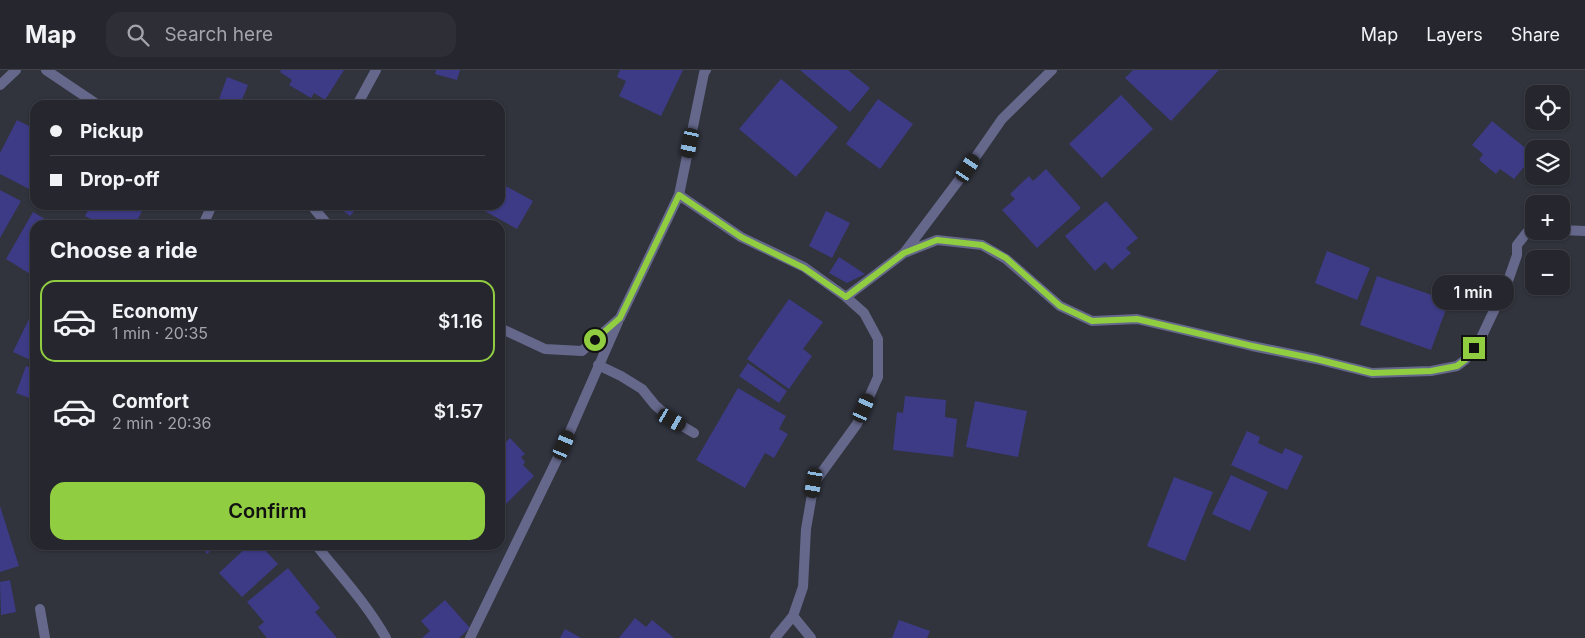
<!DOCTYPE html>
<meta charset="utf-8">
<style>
body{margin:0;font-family:Inter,sans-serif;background:#2d2e36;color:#f1f3f6;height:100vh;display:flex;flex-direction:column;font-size:19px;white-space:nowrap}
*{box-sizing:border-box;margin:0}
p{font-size:16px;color:#a3a5aa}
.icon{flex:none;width:28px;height:28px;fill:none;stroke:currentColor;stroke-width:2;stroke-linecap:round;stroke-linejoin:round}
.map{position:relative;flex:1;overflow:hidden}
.panel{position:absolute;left:30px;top:150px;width:475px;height:330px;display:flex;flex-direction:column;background:#25262e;border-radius:15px;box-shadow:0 1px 4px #0004,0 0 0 1px #42434a}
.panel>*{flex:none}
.top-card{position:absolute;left:30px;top:30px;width:475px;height:110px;border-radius:15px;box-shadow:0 1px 4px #0004,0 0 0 1px #42434a;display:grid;align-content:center;height:110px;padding:0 20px;background:#25262e}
.fabs{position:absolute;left:1525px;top:15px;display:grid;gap:10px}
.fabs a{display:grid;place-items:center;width:45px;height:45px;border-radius:10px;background:#25262e;box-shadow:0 1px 4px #0004,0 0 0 1px #42434a;font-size:25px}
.end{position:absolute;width:22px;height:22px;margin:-11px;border:6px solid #90cd41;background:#111;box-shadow:0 0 0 2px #111}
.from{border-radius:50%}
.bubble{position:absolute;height:35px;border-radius:15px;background:#25262e;box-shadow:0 1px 4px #0004,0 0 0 1px #42434a;font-size:16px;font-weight:600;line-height:35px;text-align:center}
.car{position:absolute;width:15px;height:30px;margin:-15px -8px;border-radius:6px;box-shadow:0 0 4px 1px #0007;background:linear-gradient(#222 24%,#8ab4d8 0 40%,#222 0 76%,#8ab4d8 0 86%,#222 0)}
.top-card b{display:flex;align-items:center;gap:18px;height:48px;font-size:19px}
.top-card b+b{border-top:1px solid #42434a}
.top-card i{width:12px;height:12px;background:#f1f3f6}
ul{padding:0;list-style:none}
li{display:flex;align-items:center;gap:15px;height:82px;margin:0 10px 8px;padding:0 10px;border:2px solid transparent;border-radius:15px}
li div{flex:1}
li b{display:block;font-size:19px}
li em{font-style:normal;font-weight:600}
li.selected{border-color:#90cd41}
li>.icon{width:45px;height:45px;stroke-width:1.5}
h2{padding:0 20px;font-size:22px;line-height:60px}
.button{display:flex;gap:10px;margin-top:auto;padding:10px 20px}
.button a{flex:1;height:58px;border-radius:15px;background:#90cd41;color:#111;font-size:20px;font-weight:600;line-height:58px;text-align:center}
header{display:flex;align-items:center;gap:30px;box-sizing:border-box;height:70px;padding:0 25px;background:#25262e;border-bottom:1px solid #42434a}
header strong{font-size:24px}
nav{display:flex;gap:28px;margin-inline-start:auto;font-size:18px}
.search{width:350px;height:45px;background:#2d2e36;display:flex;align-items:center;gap:12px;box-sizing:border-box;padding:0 18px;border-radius:15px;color:#a3a5aa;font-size:19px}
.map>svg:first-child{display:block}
.building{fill:#3d3b86}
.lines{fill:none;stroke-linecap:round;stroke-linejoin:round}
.minor{stroke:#65688b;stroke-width:10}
.route{stroke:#90cd41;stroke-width:6}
</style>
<header>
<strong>Map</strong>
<div class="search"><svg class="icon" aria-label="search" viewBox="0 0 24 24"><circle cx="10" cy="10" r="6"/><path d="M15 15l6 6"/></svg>Search here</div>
<nav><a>Map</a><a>Layers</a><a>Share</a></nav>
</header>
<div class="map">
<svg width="1585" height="568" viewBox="0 0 1585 568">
<rect width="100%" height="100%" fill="#31333d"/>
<path class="building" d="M281,0H344L325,30L314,23L311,28L289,15L292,10L280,2Z
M436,0H460L457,10L435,4Z
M620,0H683L661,46L619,26L626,11L617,7Z
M800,0H848L870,18L850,42Z
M1133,0H1219L1171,51L1125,8Z
M227,7L248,15L240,35H217Z
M781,9L838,57L796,107L739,59Z
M1121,25L1153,59L1102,108L1069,74Z
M878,29L913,54L880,99L846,74Z
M17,50L35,59V122L0,104V83Z
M1492,51L1534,85L1514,109L1500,99L1496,104L1479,90L1483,84L1472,75Z
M1046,99L1081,138L1037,178L1002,140L1015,129L1010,124L1029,106L1033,111Z
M500,113L533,131L517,159L474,135H500Z
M0,120L21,131L0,168Z
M1106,131L1138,168L1126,178L1131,183L1112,200L1105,192L1095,201L1065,166Z
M91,135H145L135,155H91L93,150L85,146Z
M336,135H359L350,146Z
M826,141L850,153L832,188L809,176Z
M33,142L55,155H35V207L6,189Z
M1327,181L1370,198L1357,230L1315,213Z
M839,187L865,204L847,213L829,203Z
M1377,206L1449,231L1431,280L1360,255Z
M789,229L823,252L803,279L812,286L789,319L747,289Z
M29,249L35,252V292L13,282Z
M748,293L787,321L779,333L739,306Z
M26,296L35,300V330L16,323Z
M738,318L786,346L779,359L788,364L774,388L765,383L745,418L696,390Z
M905,326L946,330L945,347L957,349L953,387L893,380L897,342L903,343Z
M975,331L1027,341L1018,387L966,377Z
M1247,361L1260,367L1258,373L1282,384L1285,378L1303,386L1287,420L1231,395Z
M500,366L506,372L510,368L525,384L521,387L525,392L523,395L534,406L502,438L500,435Z
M1231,405L1268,422L1250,461L1212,444Z
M1174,407L1213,422L1185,491L1147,476Z
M0,436L19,496L0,502Z
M200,475H217L207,484Z
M249,475H260L278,494L242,527L219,503Z
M288,498L320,538L315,542L337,568H267L258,557L264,552L247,532Z
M10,510L16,542L1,545L0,512Z
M445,530L470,558L459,568H422L430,561L421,551Z
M635,548L646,557L652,550L674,568H619Z
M899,550L930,561L927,568H892Z
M565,559L581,568H560Z"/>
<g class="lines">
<path class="minor" d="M46,0L98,35
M0,15L16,0
M357,35L376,0
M679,125L741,167L804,197L846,227L864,243L878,269V307L857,354L814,413L806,459L803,517L793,546L775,568
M311,135L328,155
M203,155L212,135
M1561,160L1585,161
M904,183L937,170L982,175L1006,189L1060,236L1092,251L1137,249L1252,276L1316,289L1372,303L1431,301L1457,296L1465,290L1474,278L1481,268L1508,211L1517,185V175L1528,161L1534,158
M846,227L904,183L968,98L1002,49L1052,0
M500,258L545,279L582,281L620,248L679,125L704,3L706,0
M598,295L621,306L642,319L655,335L672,350L694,363
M316,475C340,505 367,534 386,568
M40,539L45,568
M793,546L811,568
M470,568L564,375L618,252"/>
</g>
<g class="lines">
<path class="route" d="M595,270L620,248L679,125L741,167L804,198L846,227L904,183L937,170L982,175L1006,188L1060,236L1092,251L1137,249L1252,276L1316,289L1372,303L1431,301L1457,296L1465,290L1474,278"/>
</g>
</svg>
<div class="fabs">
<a><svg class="icon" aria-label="locate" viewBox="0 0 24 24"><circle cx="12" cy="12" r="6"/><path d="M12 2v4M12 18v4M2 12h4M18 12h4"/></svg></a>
<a><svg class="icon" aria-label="layers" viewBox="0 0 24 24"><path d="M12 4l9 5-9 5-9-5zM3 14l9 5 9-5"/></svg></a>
<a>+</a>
<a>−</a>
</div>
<i class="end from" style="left:595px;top:270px"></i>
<i class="end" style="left:1474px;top:278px"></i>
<div class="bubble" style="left:1432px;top:205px;width:82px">1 min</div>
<i class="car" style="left:690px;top:73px;rotate:192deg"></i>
<i class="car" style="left:968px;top:98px;rotate:34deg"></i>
<i class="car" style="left:864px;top:338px;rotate:24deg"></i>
<i class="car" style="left:672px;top:350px;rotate:120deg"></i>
<i class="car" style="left:564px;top:375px;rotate:23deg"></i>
<i class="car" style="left:814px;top:413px;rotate:190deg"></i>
<div class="top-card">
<b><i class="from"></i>Pickup</b>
<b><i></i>Drop-off</b>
</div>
<section class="panel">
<h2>Choose a ride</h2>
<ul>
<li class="selected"><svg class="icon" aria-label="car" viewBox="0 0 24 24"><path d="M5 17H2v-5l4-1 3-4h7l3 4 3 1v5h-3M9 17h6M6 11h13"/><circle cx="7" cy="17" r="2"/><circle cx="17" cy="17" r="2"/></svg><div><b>Economy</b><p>1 min · 20:35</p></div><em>$1.16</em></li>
<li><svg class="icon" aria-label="car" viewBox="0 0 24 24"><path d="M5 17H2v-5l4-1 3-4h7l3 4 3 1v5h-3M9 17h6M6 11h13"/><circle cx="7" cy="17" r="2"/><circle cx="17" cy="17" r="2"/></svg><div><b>Comfort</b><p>2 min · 20:36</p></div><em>$1.57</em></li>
</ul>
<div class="button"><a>Confirm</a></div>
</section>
</div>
